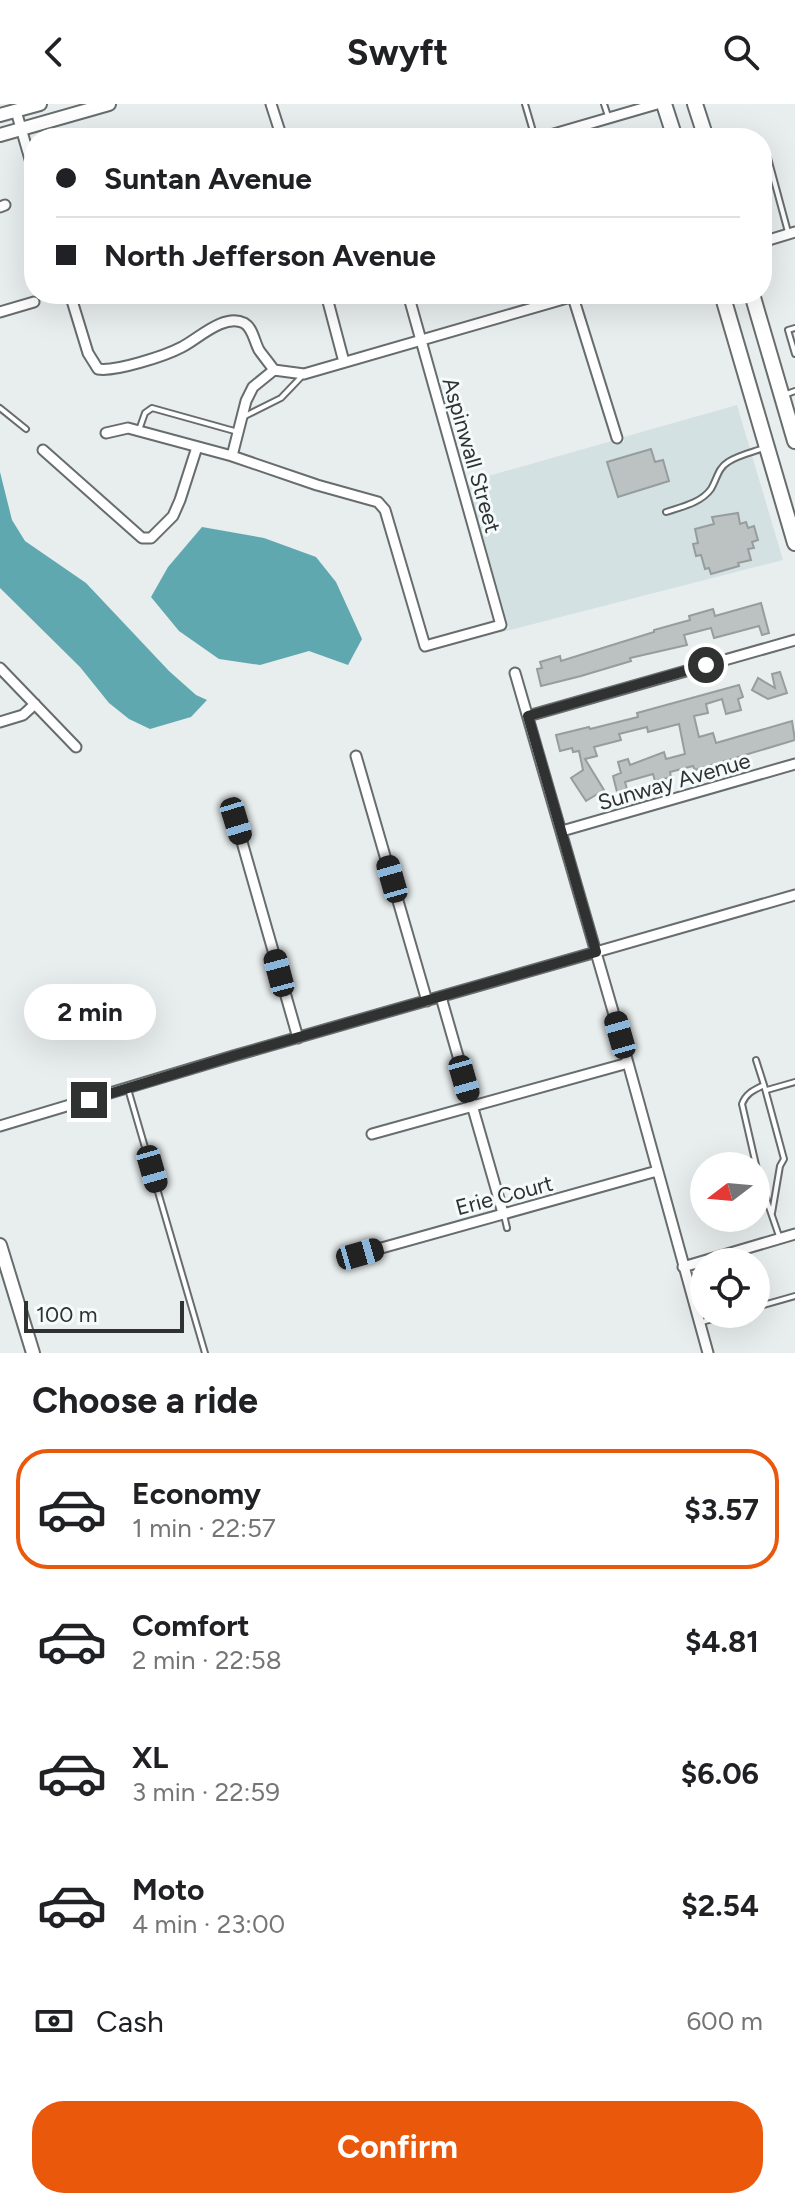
<!DOCTYPE html>
<meta charset="utf-8">
<style>
body{margin:0;font-family:Figtree,sans-serif;background:#f6f6f6;color:#202124;height:100vh;display:flex;flex-direction:column;font-size:30px;white-space:nowrap}
*{box-sizing:border-box;margin:0}
p{font-size:26px;color:#757577}
.icon{flex:none;width:44px;height:44px;fill:none;stroke:currentColor;stroke-width:2;stroke-linecap:round;stroke-linejoin:round}
.map{position:relative;height:1249px;overflow:hidden}
.drawer{display:flex;flex-direction:column;background:#fff;flex:1}
.drawer>*{flex:none}
.banner{position:absolute;left:24px;top:24px;width:748px;height:176px;border-radius:32px;box-shadow:0 8px 32px #0002;display:grid;align-content:center;height:176px;padding:0 32px;background:#fff}
.needle{width:52px;rotate:254deg}
.controls{position:absolute;left:690px;top:1048px;display:grid;gap:16px}
.controls a{display:grid;place-items:center;width:80px;height:80px;border-radius:50%;background:#fff;box-shadow:0 8px 32px #0002;font-size:40px}
.scale{position:absolute;left:24px;bottom:20px;width:160px;box-sizing:border-box;padding-left:8px;border:4px solid #303232;border-top:0;font-size:22px;line-height:28px;white-space:nowrap;color:#303232;-webkit-text-stroke:6px #f5fbfb;paint-order:stroke}
.end{position:absolute;width:36px;height:36px;margin:-18px;border:10px solid #303232;background:#fff;box-shadow:0 0 0 4px #fff}
.from{border-radius:50%}
.bubble{position:absolute;height:56px;border-radius:28px;background:#fff;box-shadow:0 8px 32px #0002;font-size:26px;font-weight:700;line-height:56px;text-align:center}
.car{position:absolute;width:24px;height:48px;margin:-24px -12px;border-radius:10px;box-shadow:0 0 6px 2px #0007;background:linear-gradient(#222 24%,#8ab4d8 0 40%,#222 0 76%,#8ab4d8 0 86%,#222 0)}
.banner b{display:flex;align-items:center;gap:28px;height:76px;font-size:30px}
.banner b+b{border-top:2px solid #e0e0e0}
.banner i{width:20px;height:20px;background:#202124}
ul{padding:0;list-style:none}
li{display:flex;align-items:center;gap:24px;height:120px;margin:0 16px 12px;padding:0 16px;border:4px solid transparent;border-radius:32px}
li div{flex:1}
li b{display:block;font-size:30px}
li em{font-style:normal;font-weight:700}
li.current{border-color:#ea580c}
li>.icon{width:72px;height:72px;stroke-width:1.5}
h2{padding:0 32px;font-size:36px;line-height:96px}
.pay{display:flex;align-items:center;gap:20px;height:88px;padding:0 32px;font-size:30px}
.pay p{margin-inline-start:auto}
.button{display:flex;gap:16px;margin-top:auto;padding:16px 32px}
.button a{flex:1;height:92px;border-radius:32px;background:#ea580c;color:#fff;font-size:32px;font-weight:700;line-height:92px;text-align:center}
header{display:flex;justify-content:space-between;align-items:center;height:104px;padding:0 32px;background:#fff;font-size:36px;font-weight:700}
.map>svg:first-child{display:block}
.built{fill:#d3e1e3}
.water{fill:#60a8b0}
.building{fill:#bcc1c2;stroke:#979c9d;stroke-width:2}
.lines{fill:none;stroke-linecap:round;stroke-linejoin:round}
.lane-casing{stroke:#676c6c;stroke-width:8}
.street-casing{stroke:#676c6c;stroke-width:13}
.secondary-casing{stroke:#676c6c;stroke-width:16}
.primary-casing{stroke:#676c6c;stroke-width:18}
.lane{stroke:#fff;stroke-width:4}
.street{stroke:#fff;stroke-width:9}
.secondary{stroke:#fff;stroke-width:12}
.primary{stroke:#fff;stroke-width:14}
.route{stroke:#303232;stroke-width:10}
.labels{text-anchor:middle;stroke-width:6;stroke-linejoin:round;paint-order:stroke}
.street-label{font-size:22px;fill:#303232;stroke:#f5fbfb}
</style>
<header><svg class="icon" aria-label="back" viewBox="0 0 24 24"><path d="M15 5l-7 7 7 7"/></svg>Swyft<svg class="icon" aria-label="search" viewBox="0 0 24 24"><circle cx="10" cy="10" r="6"/><path d="M15 15l6 6"/></svg></header>
<div class="map">
<svg width="795" height="1249" viewBox="0 0 795 1249">
<rect width="100%" height="100%" fill="#e8edee"/>
<path class="built" d="M737,301L783,456L498,529L509,524L467,378L612,337L614,341L624,338V333Z"/>
<path class="water" d="M0,368L12,416L25,437L86,479L169,567L196,591L207,596L191,613L150,625L129,615L109,599L80,563L0,484Z
M202,423L264,434L316,453L336,478L362,535L348,561L309,547L260,561L219,555L179,527L151,493L168,463Z"/>
<path class="building" d="M651,345L655,358L663,356L669,377L618,393L607,358Z
M738,409L740,420L746,418L748,424L754,422L758,436L752,438L754,444L748,445L751,456L738,459L739,462L711,470L709,464L705,465L701,451L696,452L693,440L698,439L695,425L714,420L712,413Z
M761,499L769,529L762,531L759,522L714,534L711,524L684,531L687,541L630,554L631,557L581,572L541,582L537,565L542,564L540,558L560,552L561,557L654,528V526L690,516L689,512L713,505L715,512Z
M780,568L787,589L768,595L752,586L758,574L775,584L772,570Z
M739,581L743,593L738,595L741,606L726,610L722,595L706,600L708,609L694,612L699,633L713,629L716,639L792,617L795,636L695,666L693,662L670,668L671,673L655,677L653,670L625,678L627,685L617,688L613,672L621,669L618,658L628,655L630,661L664,648L666,655L685,650L679,620L648,628L647,623L619,630L621,636L594,643L597,652L585,655L604,686L586,697L571,674L583,666L579,647L573,648L572,644L560,647L556,631L589,623L590,625L638,613L637,609Z"/>
<g class="lines">
<g class="lane-casing">
<path id="lane" d="M525,0L535,34
M604,0L608,12
M768,54L788,128
M795,224L788,226L795,250
M784,291L795,287
M0,304L26,325
M243,313L281,294L303,271
M139,326L145,309L152,304L238,328
M666,408C681,403 701,399 711,385C717,375 718,364 728,358C738,351 753,348 764,344
M756,956L764,981
M128,985L205,1249
M767,986L795,978
M772,1109L780,1062L784,1055L764,981C754,986 746,989 742,1000L759,1074L779,1132
M504,1111L507,1124
M756,1203L795,1192
M702,1218L731,1210"/>
</g>
<g class="street-casing">
<path id="street" d="M271,0L282,34
M16,7L34,69
M540,34L657,0
M0,103L5,101
M762,138L795,128
M70,190L88,249L98,265C115,268 165,252 182,243C198,235 224,209 244,219C253,224 254,237 259,246C264,253 269,259 274,266
M326,190L344,258
M573,193L617,334
M0,208L34,198
M106,329L128,324L232,352L317,381L378,398L385,406L425,542L501,521L408,190
M43,346L142,434H151L173,412L180,396L197,343
M232,352L246,297L253,283L274,266L304,270L581,190
M0,564L76,643
M515,569L628,959L708,1249
M528,612L795,536
M0,618L23,611L35,600
M356,652L427,897
M236,717L298,934
M562,727L795,660
M441,893L503,1109
M0,1022L233,952L795,791
M372,1030L628,959
M360,1150L657,1067
M683,1163L795,1130"/>
</g>
<g class="secondary-casing">
<path id="secondary" d="M0,11L40,0
M0,31L109,0
M0,1141L33,1249"/>
</g>
<g class="primary-casing">
<path id="primary" d="M664,0L675,34
M695,0L706,34
M722,190L795,439
M752,190L795,337"/>
</g>
<use href="#lane" class="lane"/>
<use href="#street" class="street"/>
<use href="#secondary" class="secondary"/>
<use href="#primary" class="primary"/>
</g>
<g class="lines">
<path class="route" d="M89,996L233,952L596,848L528,612L706,561"/>
</g>
<g class="labels">
<g class="street-label">
<text transform="translate(472 351) rotate(74)" y="8">Aspinwall Street</text>
<text transform="translate(674 677) rotate(-16)" y="8">Sunway Avenue</text>
<text transform="translate(504 1091) rotate(-15)" y="8">Erie Court</text>
</g>
</g>
</svg>
<div class="controls">
<a><svg class="needle" viewBox="-14 -14 28 28"><path d="M0-13l5 13h-10z" fill="#e53935"/><path d="M0 13l5-13h-10z" fill="#757577"/></svg></a>
<a><svg class="icon" aria-label="locate" viewBox="0 0 24 24"><circle cx="12" cy="12" r="6"/><path d="M12 2v4M12 18v4M2 12h4M18 12h4"/></svg></a>
</div>
<div class="scale">100 m</div>
<i class="end from" style="left:706px;top:561px"></i>
<i class="end" style="left:89px;top:996px"></i>
<div class="bubble" style="left:24px;top:880px;width:132px">2 min</div>
<i class="car" style="left:236px;top:717px;rotate:163deg"></i>
<i class="car" style="left:392px;top:775px;rotate:344deg"></i>
<i class="car" style="left:279px;top:869px;rotate:345deg"></i>
<i class="car" style="left:620px;top:931px;rotate:344deg"></i>
<i class="car" style="left:464px;top:975px;rotate:164deg"></i>
<i class="car" style="left:152px;top:1065px;rotate:164deg"></i>
<i class="car" style="left:360px;top:1150px;rotate:74deg"></i>
<div class="banner">
<b><i class="from"></i>Suntan Avenue</b>
<b><i></i>North Jefferson Avenue</b>
</div>
</div>
<section class="drawer">
<h2>Choose a ride</h2>
<ul>
<li class="current"><svg class="icon" aria-label="car" viewBox="0 0 24 24"><path d="M5 17H2v-5l4-1 3-4h7l3 4 3 1v5h-3M9 17h6M6 11h13"/><circle cx="7" cy="17" r="2"/><circle cx="17" cy="17" r="2"/></svg><div><b>Economy</b><p>1 min · 22:57</p></div><em>$3.57</em></li>
<li><svg class="icon" aria-label="car" viewBox="0 0 24 24"><path d="M5 17H2v-5l4-1 3-4h7l3 4 3 1v5h-3M9 17h6M6 11h13"/><circle cx="7" cy="17" r="2"/><circle cx="17" cy="17" r="2"/></svg><div><b>Comfort</b><p>2 min · 22:58</p></div><em>$4.81</em></li>
<li><svg class="icon" aria-label="car" viewBox="0 0 24 24"><path d="M5 17H2v-5l4-1 3-4h7l3 4 3 1v5h-3M9 17h6M6 11h13"/><circle cx="7" cy="17" r="2"/><circle cx="17" cy="17" r="2"/></svg><div><b>XL</b><p>3 min · 22:59</p></div><em>$6.06</em></li>
<li><svg class="icon" aria-label="car" viewBox="0 0 24 24"><path d="M5 17H2v-5l4-1 3-4h7l3 4 3 1v5h-3M9 17h6M6 11h13"/><circle cx="7" cy="17" r="2"/><circle cx="17" cy="17" r="2"/></svg><div><b>Moto</b><p>4 min · 23:00</p></div><em>$2.54</em></li>
</ul>
<div class="pay"><svg class="icon" aria-label="cash" viewBox="0 0 24 24"><path d="M3 7h18v10H3z"/><circle cx="12" cy="12" r="2"/></svg>Cash<p>600 m</p></div>
<div class="button"><a>Confirm</a></div>
</section>
